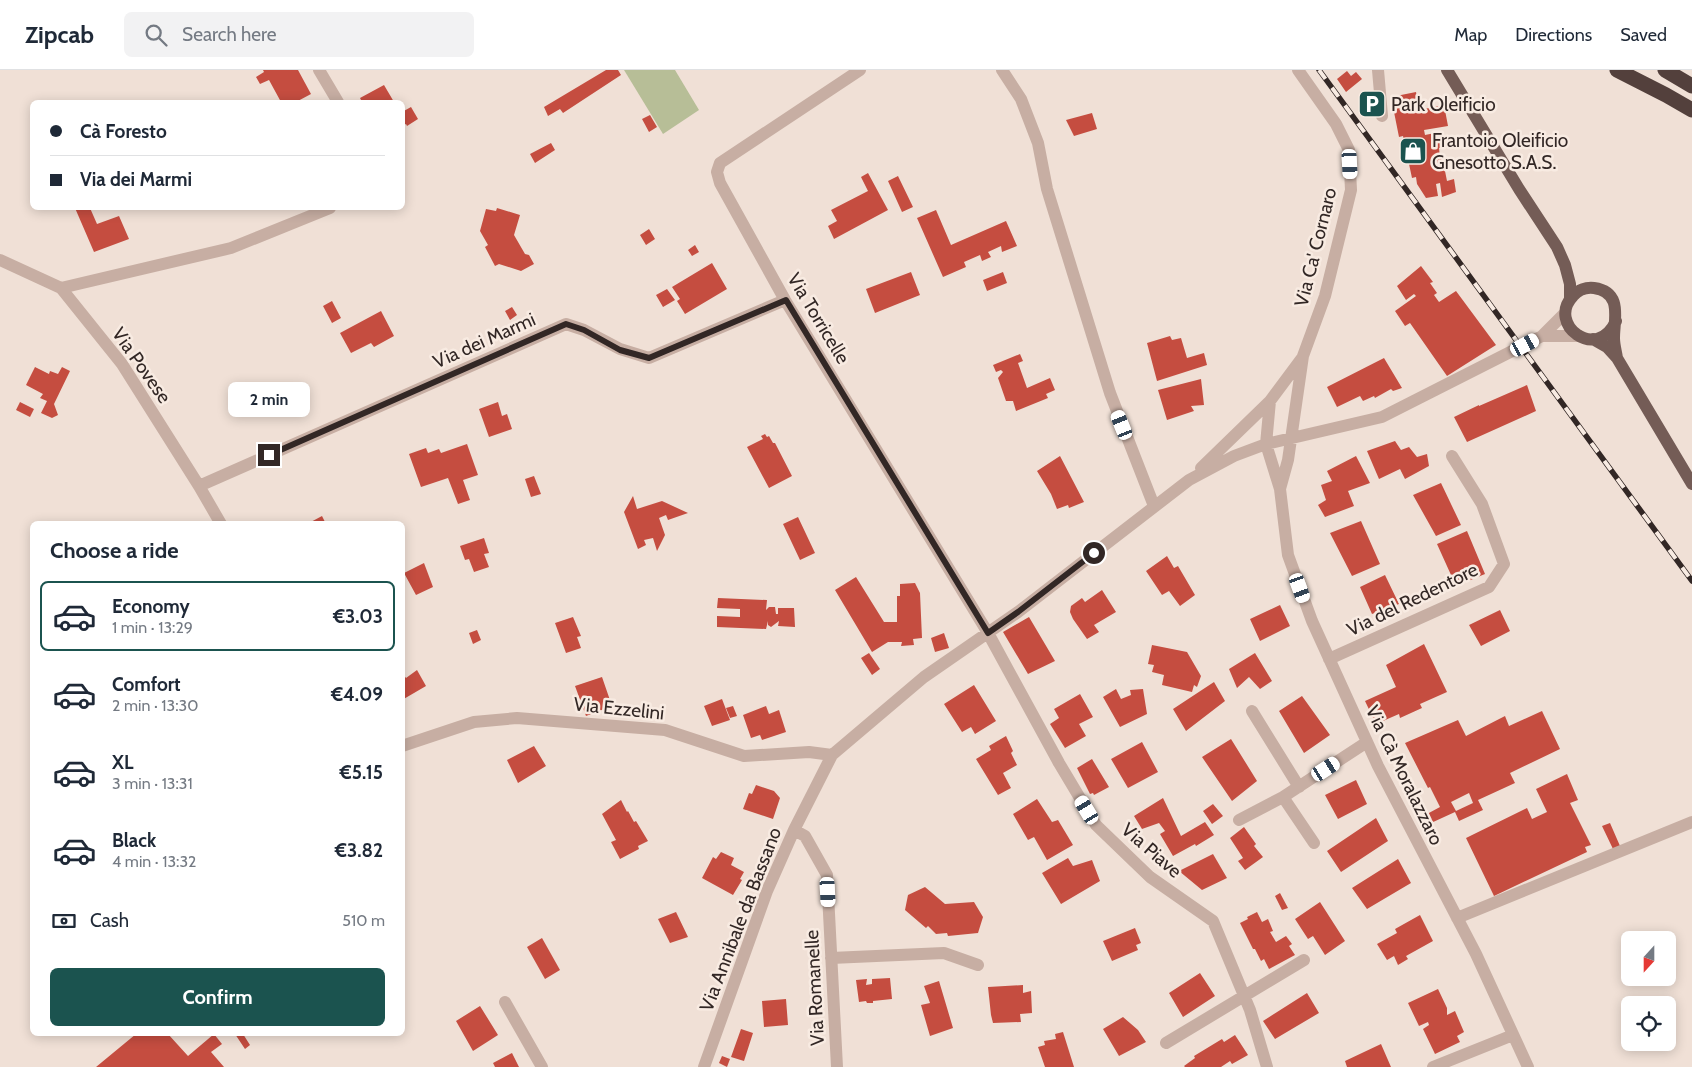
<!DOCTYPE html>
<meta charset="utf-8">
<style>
body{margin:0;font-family:Cabin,sans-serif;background:#f2f2f3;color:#1f2937;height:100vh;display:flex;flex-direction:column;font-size:19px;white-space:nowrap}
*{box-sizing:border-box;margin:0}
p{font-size:16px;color:#747a83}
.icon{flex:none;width:28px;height:28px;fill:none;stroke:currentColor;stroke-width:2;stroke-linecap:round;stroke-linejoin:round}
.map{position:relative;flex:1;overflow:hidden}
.side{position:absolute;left:30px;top:451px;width:375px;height:515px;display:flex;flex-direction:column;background:#fff;border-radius:8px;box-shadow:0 2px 12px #0003}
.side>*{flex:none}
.top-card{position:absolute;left:30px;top:30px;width:375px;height:110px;border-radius:8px;box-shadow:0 2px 12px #0003;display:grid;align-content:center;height:110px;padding:0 20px;background:#fff}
.needle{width:32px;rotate:201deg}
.fabs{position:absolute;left:1621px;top:861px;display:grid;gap:10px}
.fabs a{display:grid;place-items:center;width:55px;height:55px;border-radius:8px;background:#fff;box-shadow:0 2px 12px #0003;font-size:25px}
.end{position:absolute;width:22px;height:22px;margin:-11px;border:6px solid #322725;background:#fff;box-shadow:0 0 0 2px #fff}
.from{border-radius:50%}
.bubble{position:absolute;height:35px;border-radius:8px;background:#fff;box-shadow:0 2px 12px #0003;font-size:16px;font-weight:800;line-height:35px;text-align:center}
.car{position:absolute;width:15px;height:30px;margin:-15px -8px;border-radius:6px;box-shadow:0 0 4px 1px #0007;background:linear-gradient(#fff 24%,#345 0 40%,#fff 0 76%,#345 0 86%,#fff 0)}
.top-card b{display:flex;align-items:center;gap:18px;height:48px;font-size:19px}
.top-card b+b{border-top:1px solid #e0e1e3}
.top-card i{width:12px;height:12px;background:#1f2937}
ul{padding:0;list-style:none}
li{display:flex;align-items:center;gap:15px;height:70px;margin:0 10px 8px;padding:0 10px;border:2px solid transparent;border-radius:8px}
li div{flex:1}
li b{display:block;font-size:19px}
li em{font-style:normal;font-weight:800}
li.on{border-color:#1b534f}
li>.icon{width:45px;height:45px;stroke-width:1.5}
h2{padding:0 20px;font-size:22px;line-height:60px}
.pay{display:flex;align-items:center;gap:12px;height:55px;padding:0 20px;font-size:19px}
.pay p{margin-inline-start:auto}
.primary-button{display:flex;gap:10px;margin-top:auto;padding:10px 20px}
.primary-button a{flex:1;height:58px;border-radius:8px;background:#1b534f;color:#fff;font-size:20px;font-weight:800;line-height:58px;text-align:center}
header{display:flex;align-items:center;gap:30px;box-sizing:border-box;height:70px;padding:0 25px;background:#fff;border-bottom:1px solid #e0e1e3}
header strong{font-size:24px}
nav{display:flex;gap:28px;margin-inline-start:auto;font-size:18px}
.search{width:350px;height:45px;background:#f2f2f3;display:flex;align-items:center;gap:12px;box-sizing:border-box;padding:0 18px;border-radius:8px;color:#747a83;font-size:19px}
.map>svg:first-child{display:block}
.green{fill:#b7be97}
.building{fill:#c54d40;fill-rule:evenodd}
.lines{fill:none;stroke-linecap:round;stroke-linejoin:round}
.minor{stroke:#c7aea3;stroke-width:12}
.major{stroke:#745c56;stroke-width:12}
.highway{stroke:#53403c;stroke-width:15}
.rail-casing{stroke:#322725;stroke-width:5.5}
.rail{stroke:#f8ebe2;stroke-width:4;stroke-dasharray:11;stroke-linecap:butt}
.route{stroke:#322725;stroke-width:6}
.labels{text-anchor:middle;stroke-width:5;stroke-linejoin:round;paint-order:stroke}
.poi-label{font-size:19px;fill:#322725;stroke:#f8ebe2;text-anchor:start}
.street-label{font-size:19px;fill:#322725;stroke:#f8ebe2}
</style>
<header>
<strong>Zipcab</strong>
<div class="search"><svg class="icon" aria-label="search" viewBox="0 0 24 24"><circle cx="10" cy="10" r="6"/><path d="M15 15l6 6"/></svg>Search here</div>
<nav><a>Map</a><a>Directions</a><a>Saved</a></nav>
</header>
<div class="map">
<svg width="1692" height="997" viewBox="0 0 1692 997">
<rect width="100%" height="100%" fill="#f0e0d6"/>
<path class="green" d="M624,0H675L699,40L663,64Z"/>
<path class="building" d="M263,0H298L311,24L296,32H281L269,10L260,14L256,7L264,2Z
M606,0H618L621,5L563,43L560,39L548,46L544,37Z
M1347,1L1351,6L1356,2L1362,9L1346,22L1337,9Z
M384,15L394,32H362L360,28Z
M1416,22L1419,40L1444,35L1448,56L1424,60L1425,65L1440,62V66L1447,65L1449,76L1439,78L1440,87L1442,86L1447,111L1454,109L1456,122L1442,127L1440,113L1436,114L1438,126L1426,128L1417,114L1416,107L1412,108L1403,66L1399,67L1391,27Z
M411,37L418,49L407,56L406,54L402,56V42Z
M1092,43L1097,59L1074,66L1066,50Z
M650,45L657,57L649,62L642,49Z
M551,73L555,80L535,93L530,84Z
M868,103L888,140L834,169L828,156L837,151L831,140L868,121L861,107Z
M898,106L913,137L902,142L888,111Z
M75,138H90L97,154L119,146L129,169L94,182Z
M497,138L520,145L514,165L525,184L529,185L534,194L521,201L499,194L495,196L485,177L488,175L480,161L486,139L496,141Z
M936,140L951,175L1006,151L1017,176L1002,182L1001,176L988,182L991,187L982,191L980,185L964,192L966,197L943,207L917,148Z
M649,159L655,169L646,175L640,165Z
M695,175L699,182L692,186L688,180Z
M712,193L727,219L685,244L677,231L680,229L672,217Z
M1421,196L1433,212L1430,213L1437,223L1434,225L1439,232L1456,221L1496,275L1447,306L1410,253L1405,256L1395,241L1416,226L1414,224L1406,230L1397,216Z
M911,202L920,225L875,243L866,219Z
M1003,202L1007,213L987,221L983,210Z
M667,219L675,230L663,237L656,225Z
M332,231L341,248L332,253L323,236Z
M512,237L517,245L510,250L505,241Z
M381,241L394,266L374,277L371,273L351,283L340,263Z
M1170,266L1172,270L1181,268L1187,288L1204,283L1207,295L1157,311L1147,273Z
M1020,284L1023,291L1018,293L1027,318L1050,308L1055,320L1046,324L1048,328L1016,341L1013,331H1006L998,308L1003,302L1001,300L996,302L993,295Z
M1384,288L1402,318L1393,321L1391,319L1375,328L1374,326L1363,331L1360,326L1337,337L1327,317Z
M35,297L49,304L50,301L58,304L62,297L70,301L54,334L58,345L52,348L41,343L47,331L40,328L43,324L26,315Z
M1201,309L1204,335L1191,336L1194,341L1167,350L1158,320Z
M1527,315L1536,341L1467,372L1454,347L1479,335V336Z
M20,332L34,339L30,347L16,340Z
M498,332L502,346L507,344L512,359L489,367L479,339Z
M765,364L767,367L769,366L773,373H775L792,406L769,418L747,377L763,369L761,366Z
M1395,371L1401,380L1409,377L1417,387L1427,384L1429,396L1405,409L1400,399L1379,409L1367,381Z
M467,374L478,405L463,410L470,430L458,434L448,408L421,417L409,384L426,378L428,383L439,379L441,383Z
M1060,386L1084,432L1069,438L1068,435L1057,439L1051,424L1037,401Z
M1356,386L1370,413L1348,421L1354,436L1325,447L1318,435L1326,430L1321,415L1332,411L1327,401Z
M534,406L541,424L531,427L525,409Z
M1441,413L1461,455L1436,466L1413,425Z
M633,426L637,439L662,431L688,443L668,450L666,445L659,448L665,465L657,481L653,468L644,470L646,475L638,479L624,442Z
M322,446L326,454H307Z
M798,447L815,483L800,490L783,454Z
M1361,451L1380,494L1352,506L1330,463Z
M1467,461L1485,504L1456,516L1437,474Z
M484,468L489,483L484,484L489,497L474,502L469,489L465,490L460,476Z
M1167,486L1174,498L1178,496L1195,525L1180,536L1169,521L1162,525L1146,501Z
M424,493L433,517L416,525L404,503Z
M1385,505L1399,534L1372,544L1360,517Z
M856,507L884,552H897V526H900V514L915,513L920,523L922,568L913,569L914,575L901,576L902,572H888L872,582L835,520Z
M1102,520L1116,542L1094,555L1099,562L1087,569L1073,549L1070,542L1071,536L1082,528L1085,532Z
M718,528L767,530L766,540L769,537H775L776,544H778V538H794L795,557L778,556L779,551L771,557L768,555V551L766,559L717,557V546L740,547V539L717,538Z
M1280,535L1290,556L1260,571L1250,549Z
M1500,540L1510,561L1481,576L1469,555Z
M573,547L581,566L577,567L581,578L566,583L555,553Z
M1029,547L1055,591L1028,604L1003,562Z
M477,560L481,570L473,574L469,563Z
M944,563L949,578L935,582L931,568Z
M1424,574L1447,622L1420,634L1422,638L1400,648L1399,644L1376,654L1365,631L1396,617L1386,595Z
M1152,575L1187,582L1201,606L1197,617L1194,615L1192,622L1162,615L1164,605L1152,602L1154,595L1148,594Z
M869,583L880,599L872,605L861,588Z
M1255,583L1272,611L1260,619L1249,607L1237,618L1229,599Z
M417,600L426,616L402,630V603L406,608Z
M602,607L612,636L586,646L575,616Z
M1214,612L1225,631L1186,661L1173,639Z
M974,615L996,651L975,664L971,657L962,662L944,634Z
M1116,619L1121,629L1131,625L1130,620L1143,619L1147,644L1120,657L1103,627Z
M1080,624L1093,647L1079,654L1086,666L1065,678L1050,654L1059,648L1054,639Z
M1302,626L1330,665L1304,683L1279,641Z
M722,629L730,650L712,656L704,636Z
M733,636L737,646L730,648L726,638Z
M766,636L769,644L779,640L786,662L762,670L760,665L751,668L743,645Z
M1542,641L1560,679L1510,703L1515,713L1478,730L1483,740L1459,751L1455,742L1431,753L1427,744L1440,737L1430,717L1428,718L1405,673L1458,650L1466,666L1505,646L1509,656ZM1469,723L1473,733L1456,741L1451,732Z
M1006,666L1013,681L1011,683L1017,695L1003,703L1011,718L998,725L976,689L991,680L989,676Z
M1231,669L1257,711L1232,731L1202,687Z
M1142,672L1158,702L1128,718L1111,689Z
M534,676L546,696L518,713L507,690Z
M1092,689L1109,717L1094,725L1093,723L1090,724L1077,698Z
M1567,704L1578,730L1570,733L1591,775L1585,777L1587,782L1494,826L1466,768L1527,738L1532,749L1547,742L1536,719Z
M1356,710L1367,734L1338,749L1325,725Z
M756,715L774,721L780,728L773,749L743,739L749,723L752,724Z
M1163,728L1181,766L1205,752L1214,765L1196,776L1195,774L1173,786L1160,764L1165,761L1159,753L1142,759L1134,746Z
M1037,729L1052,752L1058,750L1073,775L1047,790L1034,767L1028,770L1013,744Z
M621,730L627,742L628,741L634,752L636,751L648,771L638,776L639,779L620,789L611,772L616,770L602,744Z
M1213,734L1223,746L1212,754L1203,741Z
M1376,748L1388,771L1341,802L1327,781Z
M1610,753L1620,776L1613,779L1602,756Z
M1244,757L1256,774L1254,776L1263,787L1245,800L1238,791L1243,788L1230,768Z
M721,782L734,788L731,795L744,802L740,809L742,810L733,825L702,808L713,787L716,789Z
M1213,784L1227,808L1202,820L1179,801Z
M1068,788L1073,796L1092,790L1100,811L1061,834L1042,803Z
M1398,789L1411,813L1367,839L1352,818Z
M925,817L945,834L974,832L983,847L978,863L948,866L947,863L936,864L928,856L926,858L905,840L908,825Z
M1280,823L1288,838L1282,840L1275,826Z
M1320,832L1345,871L1325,885L1313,866L1308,869L1295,849Z
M676,842L688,867L670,873L658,849Z
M1257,842L1262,852L1268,849L1273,861L1270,862L1276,872L1286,866L1292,874L1289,876L1295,885L1269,899L1264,889L1261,891L1255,879H1253L1240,853L1248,849L1247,847Z
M1420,845L1433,871L1406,886L1408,889L1398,895L1394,886L1387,890L1377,874L1397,863L1395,859Z
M1135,858L1141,873L1136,875L1138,880L1112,891L1103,871Z
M542,868L560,900L545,909L527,877Z
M1200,903L1215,926L1183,947L1169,923Z
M890,908L892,929L873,931V933H867L866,931L859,932L856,910L867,909L866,915L872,914V909Z
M939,911L953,958L930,966L921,935L930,933L924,916Z
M1023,915V923L1031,921L1032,943L1020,944L1021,952L993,953L991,945L988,917Z
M1438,919L1447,938V945L1455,941L1464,962L1457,966L1460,972L1435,984L1423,959L1429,955L1428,952L1419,956L1408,933Z
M1307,923L1319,943L1275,969L1263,951Z
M786,929L788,955L764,957L762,931Z
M480,936L498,965L473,981L456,951Z
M1123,947L1138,960L1146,972L1119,986L1103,959Z
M741,959L753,963L744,991L731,987Z
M1063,962L1074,997H1045L1038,977L1045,975L1044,971L1056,969L1055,964Z
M136,964H168L188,986L214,964L222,974L211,982L224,997H96Z
M235,964H243L250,975L245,979Z
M1235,965L1248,985L1232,994L1230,991L1221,997H1185L1184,996L1195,988L1194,986L1222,969L1224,972Z
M1381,974L1391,997H1347L1345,991Z
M512,983L519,997H495L493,993Z
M722,986L730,989L727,997L719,993Z"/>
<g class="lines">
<path class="minor" d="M319,0L338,32
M860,0L720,93L717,102L720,113L785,230L988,563L1059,693L1096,755L1150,807L1213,851L1250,940L1267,997
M1002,0L1021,29L1038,73L1047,119L1110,323L1154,436
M1378,0L1382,46
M0,190L61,218L122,294L199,416L221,454
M61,218L231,178L330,138
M1542,266H1579
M1270,331L1266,374L1280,419L1288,485L1312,551L1378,696L1476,884L1528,997
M1201,398L1270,331L1302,288
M199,416L566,254L584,260L620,279L649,288L785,230
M1280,419L1288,390L1303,286L1325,226L1351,120L1349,80L1336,54L1298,0
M1329,589L1489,517L1504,494L1482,434L1452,386
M1252,641L1299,717
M402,676L474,652L517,648L665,660L744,686L809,682L832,685
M1283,727L1314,773
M1239,750L1283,727L1367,672
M794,760L805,766L827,805L837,997
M1457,848L1692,752
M831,888L944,883L978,895
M505,932L542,997
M1166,973L1304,890
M704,997L767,821L794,760L832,685L924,607L1018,542L1189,410L1234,386L1266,374L1382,347L1542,266L1565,243
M1433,997L1513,965"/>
<path class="major" d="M1447,0L1519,119L1557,177L1565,195L1570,214V229
M1616,251C1597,293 1546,254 1573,226C1578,220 1586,217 1594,218C1623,222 1614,249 1614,268C1614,275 1616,281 1617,288
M1593,269L1607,277L1617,288L1692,414"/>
<path class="highway" d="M1617,0L1666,25L1692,40
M1665,0L1692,16"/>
<g class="rail-casing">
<path id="rail" d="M1319,0L1692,511"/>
</g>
<use href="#rail" class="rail"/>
</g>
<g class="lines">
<path class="route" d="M269,385L566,254L584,260L620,280L649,288L786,230L988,563L1018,542L1094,483"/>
</g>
<defs>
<g id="parking-square" transform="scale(1.4375)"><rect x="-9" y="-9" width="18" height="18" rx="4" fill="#1b534f" stroke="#f8ebe2"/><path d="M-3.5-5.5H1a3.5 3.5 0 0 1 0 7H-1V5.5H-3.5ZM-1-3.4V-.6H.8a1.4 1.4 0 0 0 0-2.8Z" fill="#fff"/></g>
<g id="shop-square" transform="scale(1.4375)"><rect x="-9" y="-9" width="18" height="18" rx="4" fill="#1b534f" stroke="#f8ebe2"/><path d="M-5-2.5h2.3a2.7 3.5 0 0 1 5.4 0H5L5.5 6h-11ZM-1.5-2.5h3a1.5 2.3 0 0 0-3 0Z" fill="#fff"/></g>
</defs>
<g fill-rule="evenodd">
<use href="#parking-square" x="1372" y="34"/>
<use href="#shop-square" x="1413" y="81"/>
</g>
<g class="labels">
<g class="poi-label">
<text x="1391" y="41">Park Oleificio</text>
<text x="1432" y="77">Frantoio Oleificio<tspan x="1432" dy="22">Gnesotto S.A.S.</tspan></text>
</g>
<g class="street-label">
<text transform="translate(1315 177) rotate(-76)" y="7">Via Ca' Cornaro</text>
<text transform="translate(819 248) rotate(59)" y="7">Via Torricelle</text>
<text transform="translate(484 270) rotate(-24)" y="7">Via dei Marmi</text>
<text transform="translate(142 295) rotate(55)" y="7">Via Povese</text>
<text transform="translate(1412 529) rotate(-26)" y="7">Via del Redentore</text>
<text transform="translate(619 638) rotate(6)" y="7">Via Ezzelini</text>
<text transform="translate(1405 705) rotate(64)" y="7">Via Cà Moralazzaro</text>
<text transform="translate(1152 780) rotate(41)" y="7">Via Piave</text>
<text transform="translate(740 849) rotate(-69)" y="7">Via Annibale da Bassano</text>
<text transform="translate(814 918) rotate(-93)" y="7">Via Romanelle</text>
</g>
</g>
</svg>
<div class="fabs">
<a><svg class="needle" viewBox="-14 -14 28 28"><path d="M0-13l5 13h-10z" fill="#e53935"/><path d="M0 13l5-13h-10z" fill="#747a83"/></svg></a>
<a><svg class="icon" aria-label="locate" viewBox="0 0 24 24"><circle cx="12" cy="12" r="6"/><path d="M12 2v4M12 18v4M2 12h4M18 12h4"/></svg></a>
</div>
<i class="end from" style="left:1094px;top:483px"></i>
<i class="end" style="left:269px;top:385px"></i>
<div class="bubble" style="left:228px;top:312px;width:82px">2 min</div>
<i class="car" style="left:1350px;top:94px;rotate:177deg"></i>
<i class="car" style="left:1525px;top:275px;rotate:62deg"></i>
<i class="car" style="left:1122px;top:355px;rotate:338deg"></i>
<i class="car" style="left:1300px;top:518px;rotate:160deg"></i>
<i class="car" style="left:1326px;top:699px;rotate:57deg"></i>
<i class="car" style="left:1087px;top:740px;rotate:329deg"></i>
<i class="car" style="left:828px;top:822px;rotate:177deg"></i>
<div class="top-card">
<b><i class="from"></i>Cà Foresto</b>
<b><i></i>Via dei Marmi</b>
</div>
<section class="side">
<h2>Choose a ride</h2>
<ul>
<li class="on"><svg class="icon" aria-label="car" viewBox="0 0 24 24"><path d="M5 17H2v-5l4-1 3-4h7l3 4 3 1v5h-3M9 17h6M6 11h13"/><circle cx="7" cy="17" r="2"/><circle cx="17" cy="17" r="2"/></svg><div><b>Economy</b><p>1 min · 13:29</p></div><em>€3.03</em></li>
<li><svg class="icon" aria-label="car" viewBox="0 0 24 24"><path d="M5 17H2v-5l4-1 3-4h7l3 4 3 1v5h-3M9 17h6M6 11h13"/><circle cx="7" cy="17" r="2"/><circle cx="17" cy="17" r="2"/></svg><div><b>Comfort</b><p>2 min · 13:30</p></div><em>€4.09</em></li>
<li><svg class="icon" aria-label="car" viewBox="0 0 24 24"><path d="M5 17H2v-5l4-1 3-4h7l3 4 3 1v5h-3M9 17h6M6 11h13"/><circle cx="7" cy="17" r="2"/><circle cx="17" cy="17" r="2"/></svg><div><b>XL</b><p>3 min · 13:31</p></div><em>€5.15</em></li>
<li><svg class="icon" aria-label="car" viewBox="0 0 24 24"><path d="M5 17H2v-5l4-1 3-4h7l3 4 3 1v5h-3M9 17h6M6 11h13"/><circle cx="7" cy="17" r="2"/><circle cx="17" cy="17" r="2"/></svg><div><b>Black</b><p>4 min · 13:32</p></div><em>€3.82</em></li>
</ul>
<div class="pay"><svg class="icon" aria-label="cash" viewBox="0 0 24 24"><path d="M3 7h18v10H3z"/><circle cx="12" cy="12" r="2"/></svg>Cash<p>510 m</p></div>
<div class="primary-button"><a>Confirm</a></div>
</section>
</div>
